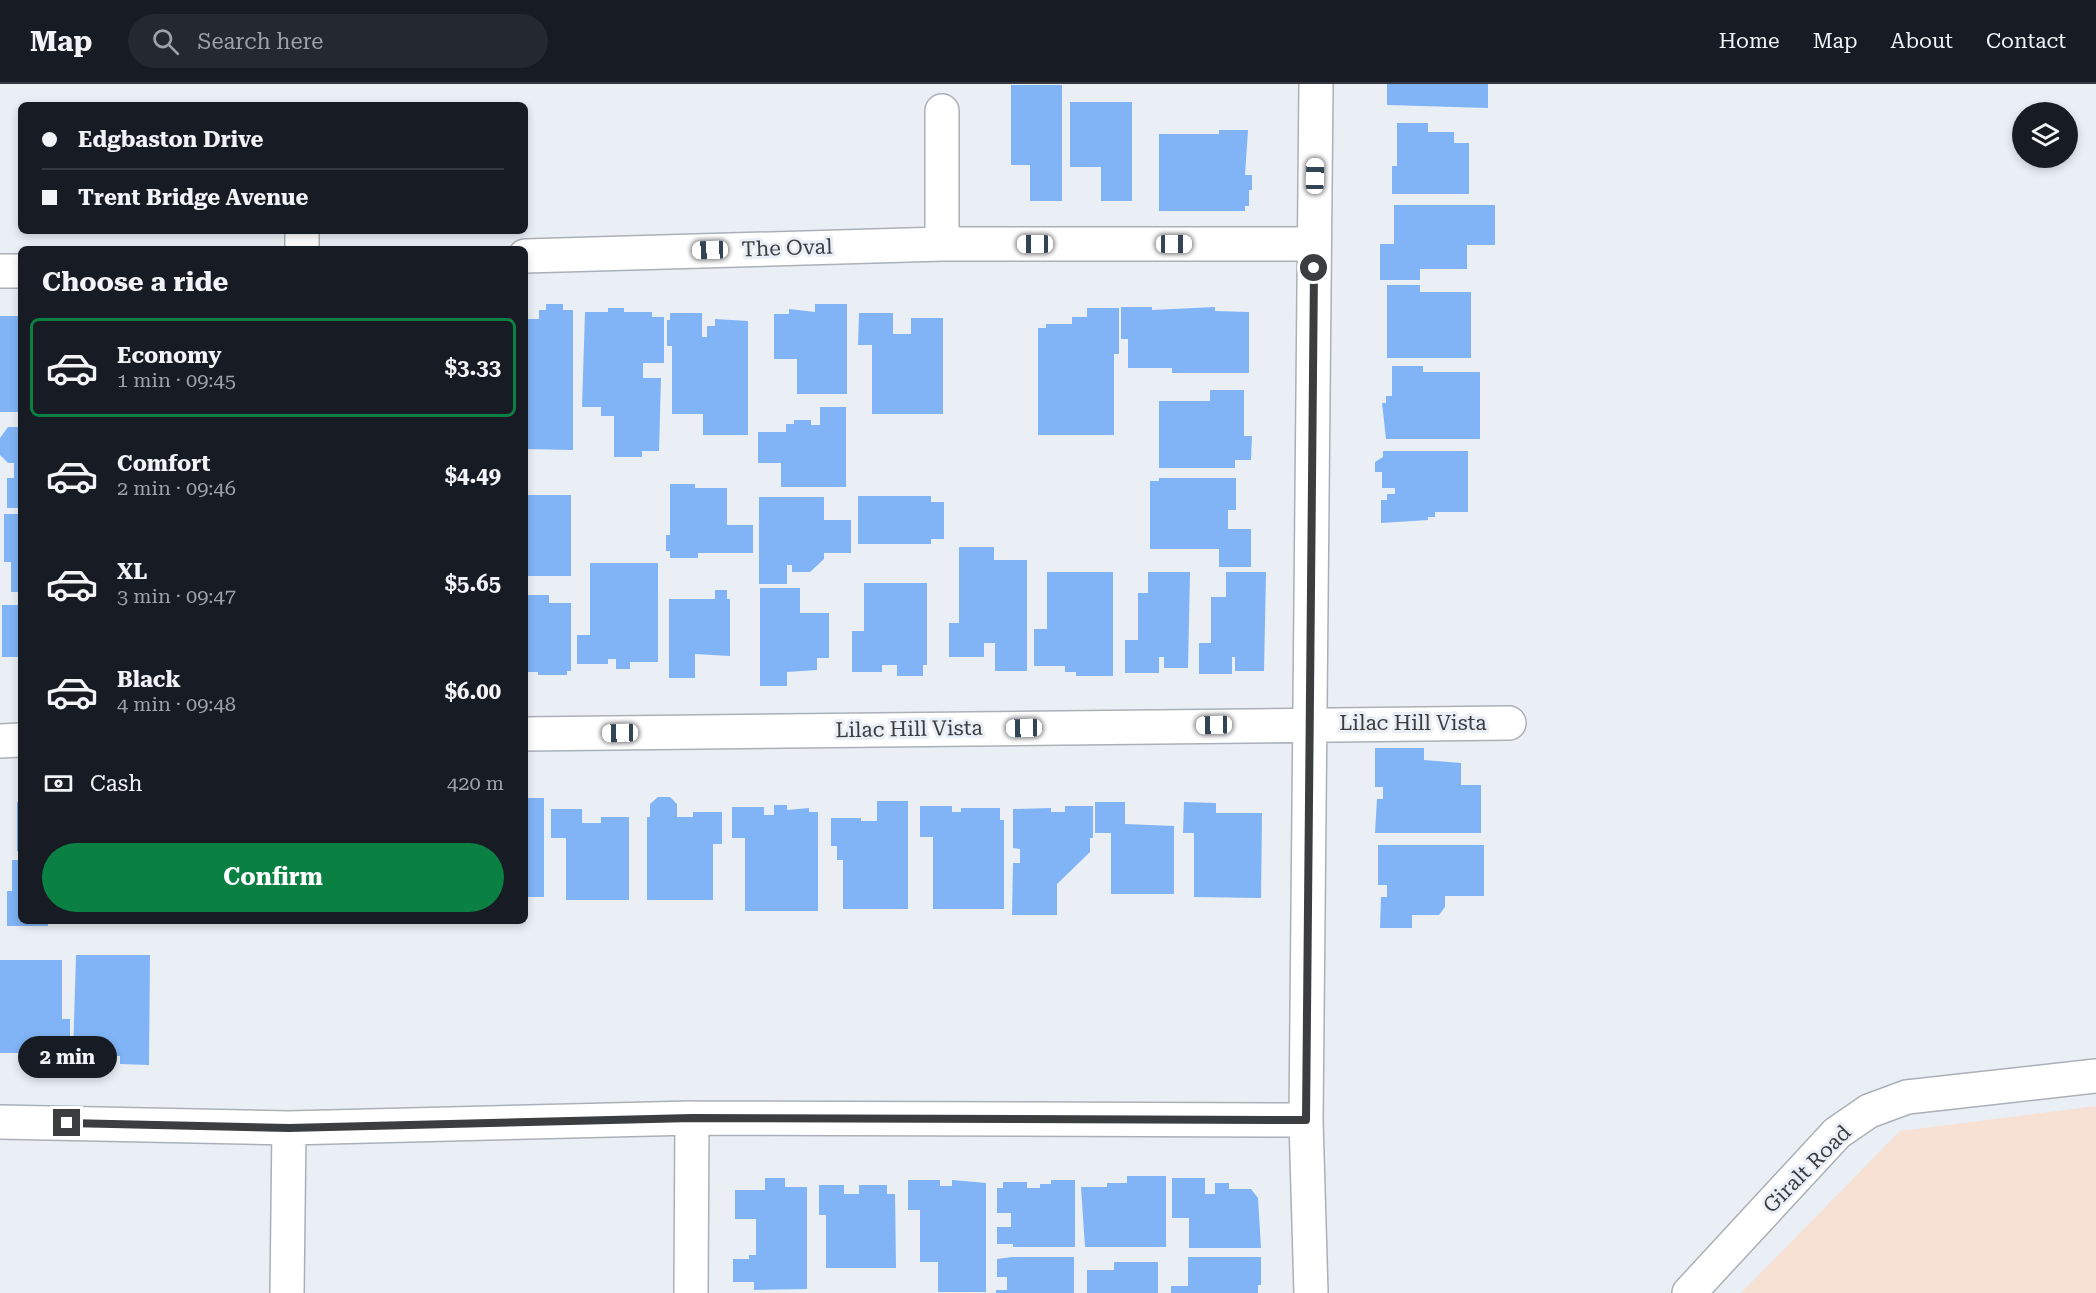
<!DOCTYPE html>
<meta charset="utf-8">
<style>
body{margin:0;font-family:"Roboto Serif",serif;background:#242831;color:#f1f3f6;height:100vh;display:flex;flex-direction:column;font-size:22px;white-space:nowrap}
*{box-sizing:border-box;margin:0}
p{font-size:20px;color:#9ea1a6}
.icon{flex:none;width:33px;height:33px;fill:none;stroke:currentColor;stroke-width:2;stroke-linecap:round;stroke-linejoin:round}
.map{position:relative;flex:1;overflow:hidden}
.side{position:absolute;left:18px;top:162px;width:510px;height:678px;display:flex;flex-direction:column;background:#171b24;border-radius:9px;box-shadow:0 3px 9px #0003}
.side>*{flex:none}
.hud{position:absolute;left:18px;top:18px;width:510px;height:132px;border-radius:9px;box-shadow:0 3px 9px #0003;display:grid;align-content:center;height:132px;padding:0 24px;background:#171b24}
.controls{position:absolute;left:2012px;top:18px;display:grid;gap:12px}
.controls a{display:grid;place-items:center;width:66px;height:66px;border-radius:50%;background:#171b24;box-shadow:0 3px 9px #0003;font-size:30px}
.end{position:absolute;width:27px;height:27px;margin:-14px;border:8px solid #3b3d3f;background:#fff;box-shadow:0 0 0 3px #fff}
.from{border-radius:50%}
.bubble{position:absolute;height:42px;border-radius:21px;background:#171b24;box-shadow:0 3px 9px #0003;font-size:20px;font-weight:700;line-height:42px;text-align:center}
.car{position:absolute;width:18px;height:36px;margin:-18px -9px;border-radius:8px;box-shadow:0 0 4px 2px #0007;background:linear-gradient(#fff 24%,#345 0 40%,#fff 0 76%,#345 0 86%,#fff 0)}
.hud b{display:flex;align-items:center;gap:21px;height:57px;font-size:22px}
.hud b+b{border-top:2px solid #363941}
.hud i{width:15px;height:15px;background:#f1f3f6}
ul{padding:0;list-style:none}
li{display:flex;align-items:center;gap:18px;height:99px;margin:0 12px 9px;padding:0 12px;border:3px solid transparent;border-radius:9px}
li div{flex:1}
li b{display:block;font-size:22px}
li em{font-style:normal;font-weight:700}
li.selected{border-color:#0b8043}
li>.icon{width:54px;height:54px;stroke-width:1.5}
h2{padding:0 24px;font-size:27px;line-height:72px}
.pay{display:flex;align-items:center;gap:15px;height:66px;padding:0 24px;font-size:22px}
.pay p{margin-inline-start:auto}
.primary-button{display:flex;gap:12px;margin-top:auto;padding:12px 24px}
.primary-button a{flex:1;height:69px;border-radius:36px;background:#0b8043;color:#fff;font-size:24px;font-weight:700;line-height:69px;text-align:center}
header{display:flex;align-items:center;gap:36px;box-sizing:border-box;height:84px;padding:0 30px;background:#171b24;border-bottom:2px solid #363941}
header strong{font-size:28px}
nav{display:flex;gap:33px;margin-inline-start:auto;font-size:21px}
.search{width:420px;height:54px;background:#242831;display:flex;align-items:center;gap:15px;box-sizing:border-box;padding:0 21px;border-radius:33px;color:#9ea1a6;font-size:22px}
.map>svg:first-child{display:block}
.commercial{fill:#f7e0d4}
.building{fill:#80b4f6}
.lines{fill:none;stroke-linecap:round;stroke-linejoin:round}
.minor-casing{stroke:#abb0b6;stroke-width:36}
.minor{stroke:#fff;stroke-width:33}
.route{stroke:#3b3d3f;stroke-width:8}
.labels{text-anchor:middle;stroke-width:6;stroke-linejoin:round;paint-order:stroke}
.street-label{font-size:21px;fill:#3b3d3f;stroke:#eaeff6}
</style>
<header>
<strong>Map</strong>
<div class="search"><svg class="icon" aria-label="search" viewBox="0 0 24 24"><circle cx="10" cy="10" r="6"/><path d="M15 15l6 6"/></svg>Search here</div>
<nav><a>Home</a><a>Map</a><a>About</a><a>Contact</a></nav>
</header>
<div class="map">
<svg width="2096" height="1209" viewBox="0 0 2096 1209">
<rect width="100%" height="100%" fill="#eaeff6"/>
<path class="commercial" d="M2096,1022V1209H1741L1900,1047Z"/>
<path class="building" d="M1387,0H1488V24L1387,21Z
M1011,1H1062V117H1030V81H1011Z
M1070,18H1132V117H1101V83H1070Z
M1397,39H1428V48H1454V59H1469V110H1392V82H1397Z
M1219,46H1248L1245,91H1252V106H1249V122H1245V127H1159V50H1219Z
M1394,121H1495V161H1467V185H1420V196H1380V160H1394Z
M1387,201H1420V208H1471V274H1387Z
M546,220H563V226H573V366L525,365V235H539V226H546Z
M815,220H847V310H797V275H774V230H789V225L815,228Z
M1121,223H1152V226L1215,223V227L1249,228V289H1172V284H1128V255H1121Z
M608,224H624V228H652V233H664V279H643V294H661L659,367H642V373H614V332H601V323H582L585,228H608Z
M1087,224H1119V270H1114V351H1038V244H1046V240H1072V233H1087Z
M19,225H21V328H0V232H19Z
M670,229H702V253H707V242H715V235L748,237V351H703V330H672V262H667V236H670Z
M859,229H893V250H911V234H943V330H872V261H858Z
M1392,282H1423V288H1480V355H1386L1382,319H1386V312H1392Z
M1210,306H1244V352H1252L1251,376H1235V384H1159V317H1210Z
M820,323H846V403H781V379H758V348H786V340H794V336H811V341H820Z
M8,343H21V424H7V394H14V379H8L0,371V354Z
M1383,367H1468V428H1435V433H1428V436L1381,439V416H1387V410H1395V404H1382V388H1375V378L1383,373Z
M1159,394H1236V426H1228V445H1251V483H1219V465H1150V397H1159Z
M670,400H695V404H727V441H753V469H698V474H670V467H666V451H670Z
M525,411H571V492H525Z
M858,412H931V418H944V455H931V460H858Z
M759,413H824V436H851V469H824V475L810,488H792V481H787V500H759Z
M4,430H21V508H11V478H4Z
M959,463H994V476H1027V587H995V559H984V573H949V539H959Z
M590,479H658V578H630V585H616V575H608V580H577V551H590Z
M1047,488H1113V592H1076V588H1065V582H1034V545H1047Z
M1148,488H1190L1188,584H1164V573H1159V589H1125V556H1138V509H1148Z
M1226,488H1266L1264,587H1235V573H1232V590H1199V559H1211V513H1226Z
M864,499H927V581H923V592H897V581H882V588H852V547H864Z
M760,504H800V529H829V574H817V586L787,588V602H760Z
M715,506H727V515H730V572L695,570V594H669V515H715Z
M525,511H549V519H571V587H567V591H538V588H525Z
M2,521H21V573H2Z
M1375,664H1424V676L1461,679V701H1481V749H1375L1377,715H1383V703H1375Z
M658,713H670L677,720V733H693V728H722V760H713V816H647V733H650V720Z
M525,714H544V813H525Z
M877,717H908V825H843V776H837V762H831V734H861V737H877Z
M17,718H21V767H17Z
M1095,718H1125V740L1174,742V810H1111V749H1095Z
M1184,718L1216,719V729H1262L1261,814L1194,813V749H1183Z
M774,721H787V726L809,724V728H818V827H745V754H732V723H764V731H774Z
M920,722H952V728H961V724H1000V736H1004V825H933V753H920Z
M1065,722H1093V754H1090V768L1057,800V831H1012L1013,779H1020V765L1013,764V725L1051,724V728H1065Z
M551,725H582V739H601V733H629V816H566V754H551Z
M1378,761H1484V812H1445V823L1439,831H1412V844H1380L1381,813H1387V801H1378Z
M12,776H21V837H48V842H7V807H12Z
M76,871H150L149,981L120,980V972H115V979H101V972H73Z
M0,876H62V935H70V966H41V955H27V969H0Z
M1127,1092H1166V1163H1085L1081,1103H1107V1099H1127Z
M765,1094H785V1103H807V1205L754,1206V1198H733V1175H749V1171H756V1135H735V1106H765Z
M1172,1094H1205V1110H1215V1099H1229V1105H1251L1258,1114L1261,1164H1189V1134H1172Z
M908,1096H940V1102H952V1096L986,1099V1208H938V1178H920V1126H908Z
M1051,1096H1075V1163H1013V1160H997V1143H1011V1129H997V1104H1003V1098H1027V1104H1040V1100H1051Z
M819,1101H844V1110H859V1101H887V1110H895L896,1184H826V1131H819Z
M1012,1173H1074V1209H996V1206H1007V1193H997V1175Z
M1188,1173H1261V1201H1258V1209H1171V1202H1188Z
M1114,1178H1158V1209H1087V1186H1114Z"/>
<g class="lines">
<g class="minor-casing">
<path id="minor" d="M942,27V160
M302,147V165
M525,172L942,160H1314
M0,187H21
M525,650L1509,639
M0,657L21,656
M0,1038L289,1044L692,1034L1306,1036
M287,1209L289,1044
M691,1209L692,1034
M1311,1209L1306,1036L1316,0
M1689,1209L1837,1049L1869,1027L1907,1013L2096,992"/>
</g>
<use href="#minor" class="minor"/>
</g>
<g class="lines">
<path class="route" d="M67,1039L289,1044L692,1034L1306,1036L1314,184"/>
</g>
<g class="labels">
<g class="street-label">
<text transform="translate(787 164) rotate(-2)" y="7">The Oval</text>
<text x="1413" y="646">Lilac Hill Vista</text>
<text transform="translate(909 645) rotate(-1)" y="7">Lilac Hill Vista</text>
<text transform="translate(1807 1085) rotate(-45)" y="7">Giralt Road</text>
</g>
</g>
</svg>
<div class="controls">
<a><svg class="icon" aria-label="layers" viewBox="0 0 24 24"><path d="M12 4l9 5-9 5-9-5zM3 14l9 5 9-5"/></svg></a>
</div>
<i class="end from" style="left:1314px;top:184px"></i>
<i class="end" style="left:67px;top:1039px"></i>
<div class="bubble" style="left:18px;top:952px;width:99px">2 min</div>
<i class="car" style="left:1315px;top:92px;rotate:1deg"></i>
<i class="car" style="left:1035px;top:160px;rotate:270deg"></i>
<i class="car" style="left:1174px;top:160px;rotate:90deg"></i>
<i class="car" style="left:710px;top:166px;rotate:268deg"></i>
<i class="car" style="left:1214px;top:641px;rotate:269deg"></i>
<i class="car" style="left:1024px;top:644px;rotate:269deg"></i>
<i class="car" style="left:620px;top:649px;rotate:269deg"></i>
<div class="hud">
<b><i class="from"></i>Edgbaston Drive</b>
<b><i></i>Trent Bridge Avenue</b>
</div>
<section class="side">
<h2>Choose a ride</h2>
<ul>
<li class="selected"><svg class="icon" aria-label="car" viewBox="0 0 24 24"><path d="M5 17H2v-5l4-1 3-4h7l3 4 3 1v5h-3M9 17h6M6 11h13"/><circle cx="7" cy="17" r="2"/><circle cx="17" cy="17" r="2"/></svg><div><b>Economy</b><p>1 min · 09:45</p></div><em>$3.33</em></li>
<li><svg class="icon" aria-label="car" viewBox="0 0 24 24"><path d="M5 17H2v-5l4-1 3-4h7l3 4 3 1v5h-3M9 17h6M6 11h13"/><circle cx="7" cy="17" r="2"/><circle cx="17" cy="17" r="2"/></svg><div><b>Comfort</b><p>2 min · 09:46</p></div><em>$4.49</em></li>
<li><svg class="icon" aria-label="car" viewBox="0 0 24 24"><path d="M5 17H2v-5l4-1 3-4h7l3 4 3 1v5h-3M9 17h6M6 11h13"/><circle cx="7" cy="17" r="2"/><circle cx="17" cy="17" r="2"/></svg><div><b>XL</b><p>3 min · 09:47</p></div><em>$5.65</em></li>
<li><svg class="icon" aria-label="car" viewBox="0 0 24 24"><path d="M5 17H2v-5l4-1 3-4h7l3 4 3 1v5h-3M9 17h6M6 11h13"/><circle cx="7" cy="17" r="2"/><circle cx="17" cy="17" r="2"/></svg><div><b>Black</b><p>4 min · 09:48</p></div><em>$6.00</em></li>
</ul>
<div class="pay"><svg class="icon" aria-label="cash" viewBox="0 0 24 24"><path d="M3 7h18v10H3z"/><circle cx="12" cy="12" r="2"/></svg>Cash<p>420 m</p></div>
<div class="primary-button"><a>Confirm</a></div>
</section>
</div>
